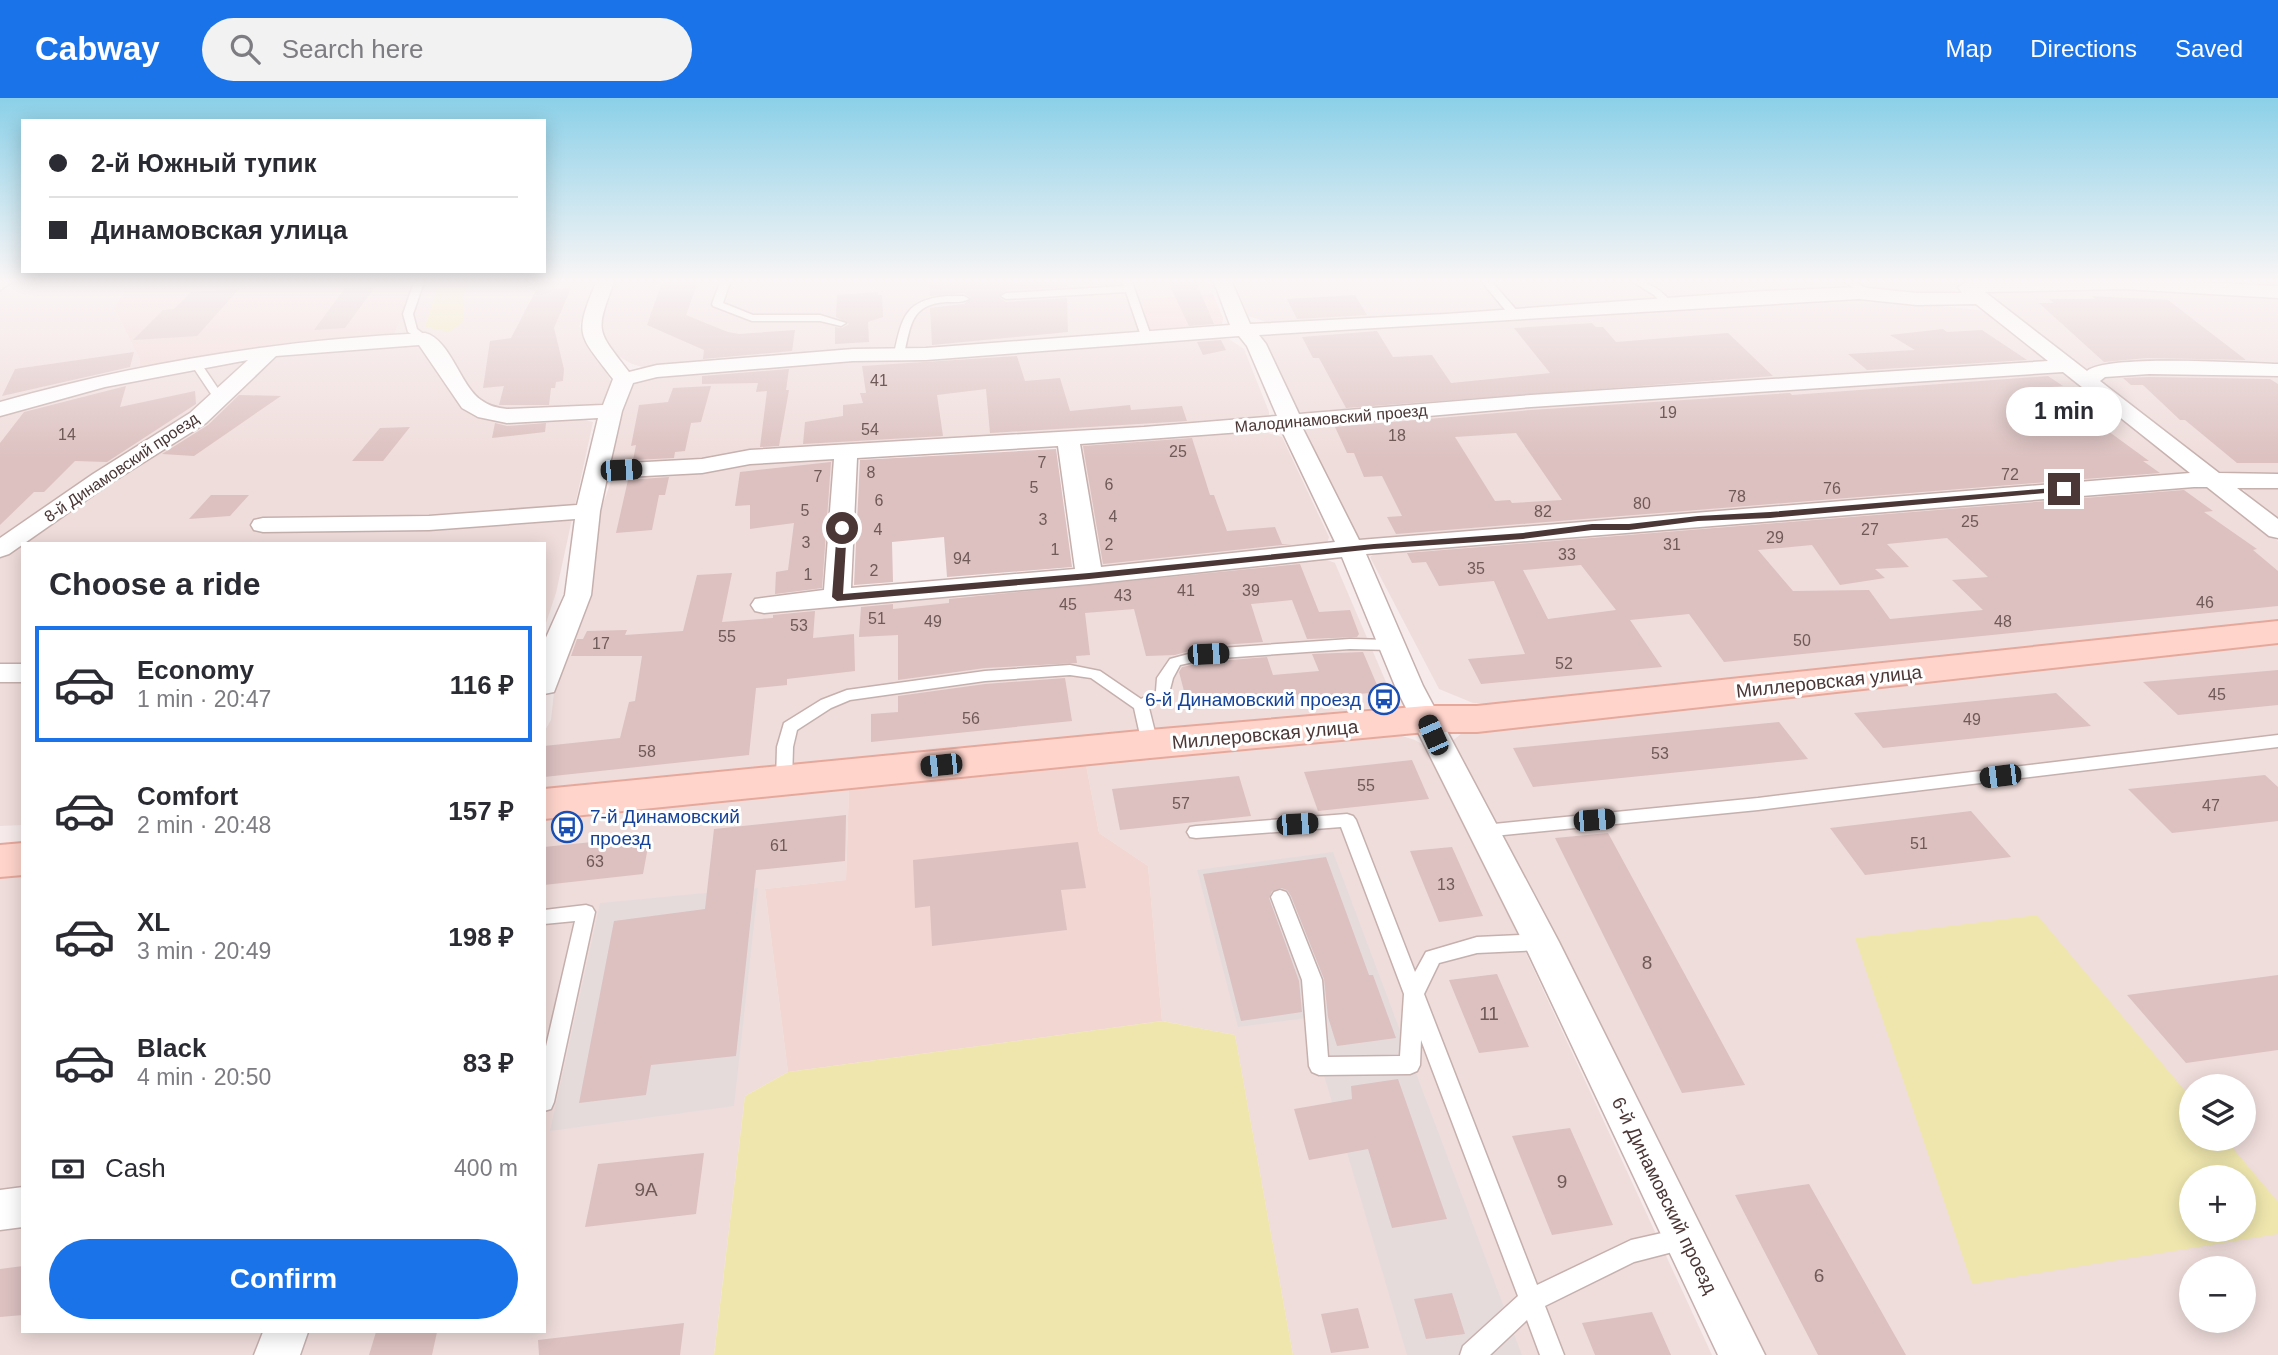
<!DOCTYPE html>
<meta charset="utf-8">
<style>
body{margin:0;font-family:Arial,sans-serif;background:#f2f2f3;color:#2b2b33;height:100vh;display:flex;flex-direction:column;font-size:26px;white-space:nowrap}
*{box-sizing:border-box;margin:0}
p{font-size:23px;color:#7c7c81}
.icon{flex:none;width:38px;height:38px;fill:none;stroke:currentColor;stroke-width:2;stroke-linecap:round;stroke-linejoin:round}
.map{position:relative;flex:1;overflow:hidden}
.drawer{position:absolute;left:21px;top:444px;width:525px;height:791px;display:flex;flex-direction:column;background:#fff;border-radius:0px;box-shadow:0 4px 18px #0003}
.drawer>*{flex:none}
.guide{position:absolute;left:21px;top:21px;width:525px;height:154px;border-radius:0px;box-shadow:0 4px 18px #0003;display:grid;align-content:center;height:154px;padding:0 28px;background:#fff}
.tools{position:absolute;left:2179px;top:976px;display:grid;gap:14px}
.tools a{display:grid;place-items:center;width:77px;height:77px;border-radius:50%;background:#fff;box-shadow:0 4px 18px #0003;font-size:35px}
.end{position:absolute;width:32px;height:32px;margin:-16px;border:9px solid #4b3736;background:#fff;box-shadow:0 0 0 4px #fff}
.from{border-radius:50%}
.bubble{position:absolute;height:49px;border-radius:24px;background:#fff;box-shadow:0 4px 18px #0003;font-size:23px;font-weight:800;line-height:49px;text-align:center}
.car{position:absolute;width:21px;height:42px;margin:-21px -10px;border-radius:9px;box-shadow:0 0 5px 2px #0007;background:linear-gradient(#222 24%,#8ab4d8 0 40%,#222 0 76%,#8ab4d8 0 86%,#222 0)}
.guide b{display:flex;align-items:center;gap:24px;height:66px;font-size:26px}
.guide b+b{border-top:2px solid #e1e1e2}
.guide i{width:18px;height:18px;background:#2b2b33}
ul{padding:0;list-style:none}
li{display:flex;align-items:center;gap:21px;height:116px;margin:0 14px 10px;padding:0 14px;border:4px solid transparent;border-radius:0px}
li div{flex:1}
li b{display:block;font-size:26px}
li em{font-style:normal;font-weight:800}
li.on{border-color:#1a73e8}
li>.icon{width:63px;height:63px;stroke-width:1.5}
h2{padding:0 28px;font-size:32px;line-height:84px}
.pay{display:flex;align-items:center;gap:18px;height:77px;padding:0 28px;font-size:26px}
.pay p{margin-inline-start:auto}
.button{display:flex;gap:14px;margin-top:auto;padding:14px 28px}
.button a{flex:1;height:80px;border-radius:42px;background:#1a73e8;color:#fff;font-size:28px;font-weight:800;line-height:80px;text-align:center}
header{display:flex;align-items:center;gap:42px;box-sizing:border-box;height:98px;padding:0 35px;background:#1a73e8;color:#fff}
header strong{font-size:33px}
nav{display:flex;gap:38px;margin-inline-start:auto;font-size:24px}
.search{width:490px;height:63px;background:#f2f2f3;display:flex;align-items:center;gap:18px;box-sizing:border-box;padding:0 24px;border-radius:38px;color:#7c7c81;font-size:26px}
.map>svg:first-child{display:block}
.residential{fill:#efdddb;fill-rule:evenodd}
.commercial{fill:#fad3d3}
.industrial{fill:#e6dbdb}
.education{fill:#f1d6d2}
.green{fill:#efe6ae;fill-rule:evenodd}
.building{fill:#dcc1c0;fill-rule:evenodd}
.lines{fill:none;stroke-linecap:round;stroke-linejoin:round}
.lane-casing{stroke:#c6b0ae;stroke-width:3}
.street-casing{stroke:#c6b0ae;stroke-width:3}
.secondary-casing{stroke:#e7a89c;stroke-width:4}
.lane{fill:#fff;fill-rule:evenodd}
.street{fill:#fff;fill-rule:evenodd}
.secondary{fill:#ffd4cb;fill-rule:evenodd}
.route{fill:#4b3736}
.labels{text-anchor:middle;stroke-width:6;stroke-linejoin:round;paint-order:stroke}
.number-label{font-size:16px;fill:#6f5a58}
.far-street-label{font-size:16px;fill:#4b3736;stroke:#fff}
.street-label{font-size:19px;fill:#4b3736;stroke:#fff}
.transit-label{font-size:19px;fill:#164399;stroke:#fff;text-anchor:end}
.near-number-label{font-size:19px;fill:#6f5a58}
</style>
<header>
<strong>Cabway</strong>
<div class="search"><svg class="icon" aria-label="search" viewBox="0 0 24 24"><circle cx="10" cy="10" r="6"/><path d="M15 15l6 6"/></svg>Search here</div>
<nav><a>Map</a><a>Directions</a><a>Saved</a></nav>
</header>
<div class="map">
<svg width="2278" height="1257" viewBox="0 0 2278 1257">
<rect width="100%" height="100%" fill="#f6ebea"/>
<path class="residential" d="M0,184H130L114,210L140,261L139,271L0,308Z
M417,184H597L579,228L614,288L606,305L597,310L507,315L476,301L433,238L392,241Z
M613,184H1208L1213,196L1142,201L1147,232L1139,237L646,270L632,266L618,258L600,240L598,221Z
M1235,184H1959L1960,186L1956,191L1939,194L1912,195L1870,189L1659,205L1273,226L1248,218Z
M2125,187L2278,196V270L2082,272L1977,195L1983,189Z
M1860,199L1987,213L2053,265L1310,316L1298,313L1292,307L1261,241L1264,237L1276,235L1453,226L1767,202Z
M1199,240L1229,241L1244,251L1269,314V320L1261,324L1214,323L1139,332L700,364L612,367L619,318L629,289L645,280L769,267Z
M419,244L463,308L581,321L593,324L556,495L544,531V446H23V727L0,728V457L277,256Z
M254,260L195,318L0,447V314L50,298Z
M2062,273L2194,377L1360,443L1353,438L1303,332L1306,326L1317,323Z
M2104,275L2278,277V380L2216,375L2114,297L2100,282Z
M1212,332L1261,333L1282,339L1329,439L1326,449L1099,472L1079,343Z
M831,359L838,363L830,492L984,493L1325,461L1335,465L1389,591L1386,603L1374,610L544,697V634L551,622L557,566L587,500L600,414L612,381L620,377L764,362Z
M2250,386H2278V424L2247,398L2243,390Z
M2207,388L2221,394L2278,443V524L1501,607L1473,605L1439,591L1370,459L1377,454L2019,400Z
M2278,545V1257H1751L1451,644L1462,635ZM2191,989H2244V1041H2191ZM2191,1080H2244V1132H2191ZM2191,1171H2244V1223H2191Z
M1399,637L1415,642L1432,652L1712,1257H1293L1235,937L1162,923L1148,768L1099,735L1086,667Z
M849,689L846,782L765,791L788,974L745,998L714,1257H301L308,1234H544V723Z
M23,774V1097L0,1100V777Z
M23,1120V1234H264L255,1257H0V1124Z"/>
<path class="commercial" d="M1213,196L1223,220L1222,226L1147,232L1142,201Z"/>
<path class="industrial" d="M1333,754L1522,1257H1407L1307,920L1238,929L1197,772Z
M758,790L734,1008L550,1033L600,805Z"/>
<path class="education" d="M130,184H417L392,241L192,260L139,271L140,261L114,210Z
M1086,667L1099,735L1148,768L1162,923L788,974L765,791L846,782L849,689Z"/>
<path class="green" d="M439,184H468L464,196L463,224L449,234L425,229Z
M2037,817L2191,1000V1041H2225L2278,1104V1136L1972,1186L1855,840ZM2191,1080H2244V1132H2191Z
M1162,923L1235,937L1293,1257H714L745,998L788,974Z"/>
<path class="building" d="M662,184H698L686,217L728,234L739,236L795,232L792,253L703,261L704,252L647,227Z
M929,184H1067V189L1006,192L999,199L1006,204L1067,200L1068,234L932,247L930,210L964,206L971,200L964,195L930,198Z
M1168,184H1196L1214,226L1189,228Z
M375,189L345,230L314,232L345,190Z
M571,190L554,230L564,271L563,283L556,284L555,290H551L549,307H499L504,288L483,290L490,243L511,240L536,192Z
M239,191L197,238L133,242L163,212L174,211L191,194Z
M878,194V197H882L883,219L868,224L869,244L835,246V229L842,230L849,226L836,219L837,197Z
M1355,197L1367,217L1297,221L1287,201Z
M2092,198L2168,202L2246,262L2147,260L2104,264L2039,205H2054L2049,201H2095Z
M1592,225L1596,229H1603L1616,244L1728,235L1773,278L1346,310L1319,260H1313L1302,239L1377,233L1393,259L1432,257L1451,285L1550,275L1514,230Z
M1943,231L1947,234L1982,232L2027,262L1867,272L1848,256L1915,252L1890,237Z
M1221,242L1226,252L1203,257L1197,244Z
M134,254L130,269L2,298L15,271Z
M1017,258L1025,283L1060,280L1070,313L1130,307L1131,312L1182,308L1187,323L990,335L986,291L937,297L943,338L803,346L805,324L843,318V307L863,305L860,295H866L862,268Z
M789,271L786,292H789L779,348L760,349L767,293L756,294L758,285L702,286V278Z
M2048,278L2063,288L2051,289L2097,321L2093,322L2149,363H2143L2160,375L1396,436L1387,419L1402,418L1382,378L1364,379L1354,355H1347L1335,329L1531,312L1790,295L1792,297ZM1516,335L1538,367L1562,402L1512,405L1510,402L1495,403L1455,339Z
M2149,279L2270,281L2278,286V365H2237L2185,322H2180L2143,287H2131L2123,280Z
M126,288L120,309L195,293L196,306L107,364L75,363L44,394H34L0,427V345L24,314Z
M711,288L701,324L691,325L685,353L675,354L674,360L633,362L636,347L631,348L639,307L668,304L673,290Z
M239,297L281,298L194,358L162,356L208,327Z
M495,325L507,328L546,325L545,334L492,340Z
M410,329L383,363H352L380,330Z
M1192,340L1210,397H1214L1227,433L1275,429L1282,446H1291L1103,466L1083,348Z
M1056,351L1072,469L947,479L944,439L892,444L893,484L854,487L860,362Z
M831,364L822,490L775,496L776,474L788,472L794,425L750,431V407L735,408L740,374Z
M669,379L665,397H659L652,432L616,435L628,382Z
M2184,392L2213,413L2204,414L2257,451L2253,452L2278,473V508L1724,564L1689,516L1630,522L1662,569L1481,586L1468,561L1525,556L1494,483L1439,488L1426,464L1412,465L1407,455ZM1947,440L1988,479L1952,482L1983,512L1890,521L1869,492L1793,493L1758,452L1812,447L1840,487L1885,480L1875,471L1909,469L1887,446ZM1581,467L1616,512L1548,521L1523,472Z
M211,397H249L230,418L189,421Z
M1300,466L1319,514L1350,512L1359,536L1357,539L1307,541L1292,502L1251,506L1263,544L1207,548L1175,557L1146,558L1134,511L1085,515L1090,557L1076,558L1077,565L985,570L898,582V537L859,539L861,509L893,506V511L949,505V501Z
M732,475L722,524L773,520V517L815,513L813,540L854,536L855,573L787,581V587L756,590L749,657L544,679V648L620,640L629,604L635,603L642,558H571L577,541H583L587,533L627,532L625,537L683,533L697,477Z
M1363,554L1380,594L1189,612L1179,574L1182,569L1207,564L1267,559L1273,577L1319,573L1312,556Z
M2278,572V607L2178,617L2143,584Z
M1065,580L1072,623L871,644V616L898,614V598L985,586Z
M2056,595L2091,628L1883,650L1854,615Z
M1779,624L1808,661L1533,689L1513,650Z
M1412,662L1429,701L1318,713L1304,674Z
M2265,677L2278,689V723L2172,735L2128,691Z
M1239,678L1251,718L1120,732L1112,691Z
M1971,713L2011,759L1865,777L1830,730Z
M846,717L845,763L756,772L736,958L651,967L646,997L579,1005L614,823L705,811L714,731Z
M1608,735L1745,987L1682,995L1555,740Z
M650,738L643,776L544,787V749Z
M1078,744L1086,790L1061,792L1067,832L932,848L930,808L915,810L913,762Z
M1452,749L1483,818L1439,824L1410,753Z
M1326,759L1369,877H1373L1396,940L1337,948L1328,919L1324,881L1291,798L1287,792L1281,790L1272,793L1269,800L1299,883L1302,914L1241,923L1203,776Z
M1497,876L1529,949L1479,955L1449,882Z
M2278,877V952L2186,965L2127,897Z
M1398,981L1447,1121L1392,1130L1368,1051L1309,1062L1294,1011L1352,1001L1351,988Z
M1570,1030L1613,1127L1552,1137L1512,1038Z
M704,1055L696,1116L585,1129L598,1066Z
M1809,1086L1906,1257H1818L1735,1097Z
M23,1168V1217L0,1219V1171Z
M1452,1195L1465,1236L1426,1241L1414,1201Z
M1358,1210L1369,1250L1331,1255L1321,1216Z
M1652,1214L1671,1257H1595L1582,1225Z
M684,1225L680,1257H539L538,1242Z
M376,1234H437L432,1257H369Z"/>
<g class="lines">
<g class="lane-casing">
<path id="lane" d="M414,184H424L413,216L417,231L430,241L425,244L408,234L403,216Z
M720,184H730L723,205L753,217H820L846,225L841,228L820,223H752L713,208L712,206Z
M1122,184H1132L1151,238L1150,240L1141,238L1126,194L1006,201L1001,198L1006,195L1124,188Z
M1482,184H1492L1519,215V219H1511Z
M1633,184C1651,183 1663,194 1674,207L1665,209L1654,197Z
M1845,184H1856L1874,196L1865,198Z
M947,198H964L969,201C962,205 955,204 947,204C911,206 911,226 904,256L895,258L894,256C902,219 905,202 947,198Z
M190,261H198L219,292L226,295V299L211,296L189,263Z
M1350,541L1391,542L1398,547L1391,552L1350,551L1207,561L1180,567L1173,580L1168,599L1149,610L1158,646L1150,652L1142,646L1134,610L1091,580L1070,577L985,583L850,602L831,610L797,632L793,649L792,683L790,687H778L776,683L777,649L784,625L821,602L847,592L985,573L1070,567L1100,573L1141,601L1156,593L1157,580L1170,561L1207,551Z
M2278,637V649L1758,712L1484,739L1478,738L1475,733L1478,728L1484,727L1758,700Z
M1347,716L1353,718L1356,722L1415,874L1426,854L1477,839L1541,836L1548,839L1550,844L1548,849L1541,852L1477,855L1439,865L1424,896L1537,1187L1631,1142L1684,1130L1692,1133L1695,1141L1692,1149L1634,1164L1545,1208L1564,1257H1540L1527,1222L1490,1257H1460L1463,1248L1518,1198L1421,942L1420,967L1417,973L1410,976L1319,977L1312,974L1309,968L1302,882L1271,799L1274,794L1280,792L1286,794L1289,799L1322,882L1328,959L1400,958L1404,896L1341,729L1196,740L1190,739L1187,734L1190,729L1196,728Z
M586,807L592,809L595,814L554,1004L551,1011L544,1013V957L575,823L544,826V812Z"/>
</g>
<g class="street-casing">
<path id="street" d="M0,184H12L0,192Z
M596,184H614C595,235 596,231 629,274L657,267L853,251L926,250L1230,227L1214,184H1232L1250,226L1446,216L1764,193L1859,189L1917,195H1962L1958,189L1967,184H2194L2278,188V200L2124,191L1985,194L2087,273C2107,256 2244,265 2278,266V278L2149,276L2105,279L2100,283L2219,375L2278,376V390H2237L2278,421V440L2269,438L2207,389H2194L1366,456L1423,588L1559,844L1765,1257H1718L1523,844L1395,588L1342,459L1089,486L764,515L755,513L751,507L755,501L824,492L834,361L750,366L702,375L607,380L600,413L591,497L554,594L544,596V544L565,497L575,421L429,432L263,434L254,432L251,427L254,422L263,420L429,418L577,407L598,320L507,325L478,319L462,310L419,247L276,258L206,325L109,386L9,456L0,459V440L93,376L190,315L248,262L105,289L0,318V304C140,264 280,242 425,235C450,241 461,289 481,302C489,308 497,310 507,311L603,307L613,281C578,235 574,239 596,184ZM1859,201L1917,207L1976,206L2048,263L1531,297L1299,316L1266,246L1259,237ZM1239,238L1247,248L1277,318L1144,329L750,352L702,361L610,366L622,313L633,285L657,279L853,263L926,262ZM2063,274L2190,375L1359,442L1302,329L1531,309ZM1281,331L1335,444L1101,469L1080,346ZM1058,348L1075,471L851,490L857,360Z
M0,566H23V584H0Z
M23,1089V1129L0,1132V1092Z
M263,1234H308L300,1257H254Z"/>
</g>
<g class="secondary-casing">
<path id="secondary" d="M2278,523V545L1477,634H1426L1150,660L544,721V691L1150,632L1426,608H1477Z
M23,745V777L0,779V747Z"/>
</g>
<use href="#lane" class="lane"/>
<use href="#street" class="street"/>
<use href="#secondary" class="secondary"/>
</g>
<linearGradient id="sky" x2="0" y2="1"><stop stop-color="#8bd0e8"/><stop offset="0.51" stop-color="#fbf6f6"/><stop offset="1" stop-color="#fbf6f6" stop-opacity="0"/></linearGradient>
<rect width="2278" height="360" fill="url(#sky)"/>
<path class="route" d="M2064,389L2067,390V393L1770,420L1698,423L1629,432H1592L1523,441L1374,451L1089,481L837,503L832,499L837,430L842,427L847,430L843,496L1089,475L1374,446L1523,435L1592,426H1629L1698,418L1770,414Z"/>
<defs>
<g id="bus-ring" transform="scale(1.575)"><circle r="9.5" fill="#fff" stroke="#1a4fb4" stroke-width="1.5"/><path d="M-5-6H5V4H4V6H2V4H-2V6H-4V4H-5ZM-3.5-4V0h7V-4ZM-3.5 1.2v1.5H-2V1.2ZM2 1.2v1.5H3.5V1.2Z" fill="#1a4fb4"/></g>
</defs>
<g fill-rule="evenodd">
<use href="#bus-ring" x="1384" y="601"/>
<use href="#bus-ring" x="567" y="729"/>
</g>
<g class="labels">
<g class="number-label">
<text x="879" y="288">41</text>
<text x="1668" y="320">19</text>
<text x="870" y="337">54</text>
<text x="67" y="342">14</text>
<text x="1397" y="343">18</text>
<text x="1178" y="359">25</text>
<text x="1042" y="370">7</text>
<text x="871" y="380">8</text>
<text x="2010" y="382">72</text>
<text x="818" y="384">7</text>
<text x="1109" y="392">6</text>
<text x="1034" y="395">5</text>
<text x="1832" y="396">76</text>
<text x="1737" y="404">78</text>
<text x="879" y="408">6</text>
<text x="1642" y="411">80</text>
<text x="805" y="418">5</text>
<text x="1543" y="419">82</text>
<text x="1113" y="424">4</text>
<text x="1043" y="427">3</text>
<text x="1970" y="429">25</text>
<text x="878" y="437">4</text>
<text x="1870" y="437">27</text>
<text x="1775" y="445">29</text>
<text x="806" y="450">3</text>
<text x="1109" y="452">2</text>
<text x="1672" y="452">31</text>
<text x="1055" y="457">1</text>
<text x="1567" y="462">33</text>
<text x="962" y="466">94</text>
<text x="1476" y="476">35</text>
<text x="874" y="478">2</text>
<text x="808" y="482">1</text>
<text x="1186" y="498">41</text>
<text x="1251" y="498">39</text>
<text x="1123" y="503">43</text>
<text x="2205" y="510">46</text>
<text x="1068" y="512">45</text>
<text x="877" y="526">51</text>
<text x="933" y="529">49</text>
<text x="2003" y="529">48</text>
<text x="799" y="533">53</text>
<text x="727" y="544">55</text>
<text x="1802" y="548">50</text>
<text x="601" y="551">17</text>
<text x="1564" y="571">52</text>
<text x="2217" y="602">45</text>
<text x="971" y="626">56</text>
<text x="1972" y="627">49</text>
<text x="647" y="659">58</text>
<text x="1660" y="661">53</text>
<text x="1366" y="693">55</text>
<text x="1181" y="711">57</text>
<text x="2211" y="713">47</text>
<text x="1919" y="751">51</text>
<text x="779" y="753">61</text>
<text x="595" y="769">63</text>
<text x="1446" y="792">13</text>
</g>
<g class="far-street-label">
<text transform="translate(1331 320) rotate(-5)" y="6">Малодинамовский проезд</text>
<text transform="translate(121 369) rotate(-34)" y="6">8-й Динамовский проезд</text>
</g>
<g class="street-label">
<text transform="translate(1829 583) rotate(-6)" y="7">Миллеровская улица</text>
<text transform="translate(1265 636) rotate(-5)" y="7">Миллеровская улица</text>
<text transform="translate(1665 1097) rotate(64)" y="7">6-й Динамовский проезд</text>
</g>
<g class="transit-label">
<text x="1361" y="608">6-й Динамовский проезд</text>
<text x="590" y="725" text-anchor="start">7-й Динамовский<tspan x="590" dy="22">проезд</tspan></text>
</g>
<g class="near-number-label">
<text x="1647" y="871">8</text>
<text x="1489" y="922">11</text>
<text x="1562" y="1090">9</text>
<text x="646" y="1098">9А</text>
<text x="1819" y="1184">6</text>
</g>
</g>
</svg>
<div class="tools">
<a><svg class="icon" aria-label="layers" viewBox="0 0 24 24"><path d="M12 4l9 5-9 5-9-5zM3 14l9 5 9-5"/></svg></a>
<a>+</a>
<a>−</a>
</div>
<i class="end from" style="left:842px;top:430px"></i>
<i class="end" style="left:2064px;top:391px"></i>
<div class="bubble" style="left:2006px;top:289px;width:116px">1 min</div>
<i class="car" style="left:621px;top:372px;rotate:87deg"></i>
<i class="car" style="left:1208px;top:556px;rotate:87deg"></i>
<i class="car" style="left:1433px;top:637px;rotate:336deg"></i>
<i class="car" style="left:941px;top:667px;rotate:264deg"></i>
<i class="car" style="left:2000px;top:678px;rotate:263deg"></i>
<i class="car" style="left:1594px;top:722px;rotate:85deg"></i>
<i class="car" style="left:1297px;top:726px;rotate:86deg"></i>
<div class="guide">
<b><i class="from"></i>2-й Южный тупик</b>
<b><i></i>Динамовская улица</b>
</div>
<section class="drawer">
<h2>Choose a ride</h2>
<ul>
<li class="on"><svg class="icon" aria-label="car" viewBox="0 0 24 24"><path d="M5 17H2v-5l4-1 3-4h7l3 4 3 1v5h-3M9 17h6M6 11h13"/><circle cx="7" cy="17" r="2"/><circle cx="17" cy="17" r="2"/></svg><div><b>Economy</b><p>1 min · 20:47</p></div><em>116 ₽</em></li>
<li><svg class="icon" aria-label="car" viewBox="0 0 24 24"><path d="M5 17H2v-5l4-1 3-4h7l3 4 3 1v5h-3M9 17h6M6 11h13"/><circle cx="7" cy="17" r="2"/><circle cx="17" cy="17" r="2"/></svg><div><b>Comfort</b><p>2 min · 20:48</p></div><em>157 ₽</em></li>
<li><svg class="icon" aria-label="car" viewBox="0 0 24 24"><path d="M5 17H2v-5l4-1 3-4h7l3 4 3 1v5h-3M9 17h6M6 11h13"/><circle cx="7" cy="17" r="2"/><circle cx="17" cy="17" r="2"/></svg><div><b>XL</b><p>3 min · 20:49</p></div><em>198 ₽</em></li>
<li><svg class="icon" aria-label="car" viewBox="0 0 24 24"><path d="M5 17H2v-5l4-1 3-4h7l3 4 3 1v5h-3M9 17h6M6 11h13"/><circle cx="7" cy="17" r="2"/><circle cx="17" cy="17" r="2"/></svg><div><b>Black</b><p>4 min · 20:50</p></div><em>83 ₽</em></li>
</ul>
<div class="pay"><svg class="icon" aria-label="cash" viewBox="0 0 24 24"><path d="M3 7h18v10H3z"/><circle cx="12" cy="12" r="2"/></svg>Cash<p>400 m</p></div>
<div class="button"><a>Confirm</a></div>
</section>
</div>
